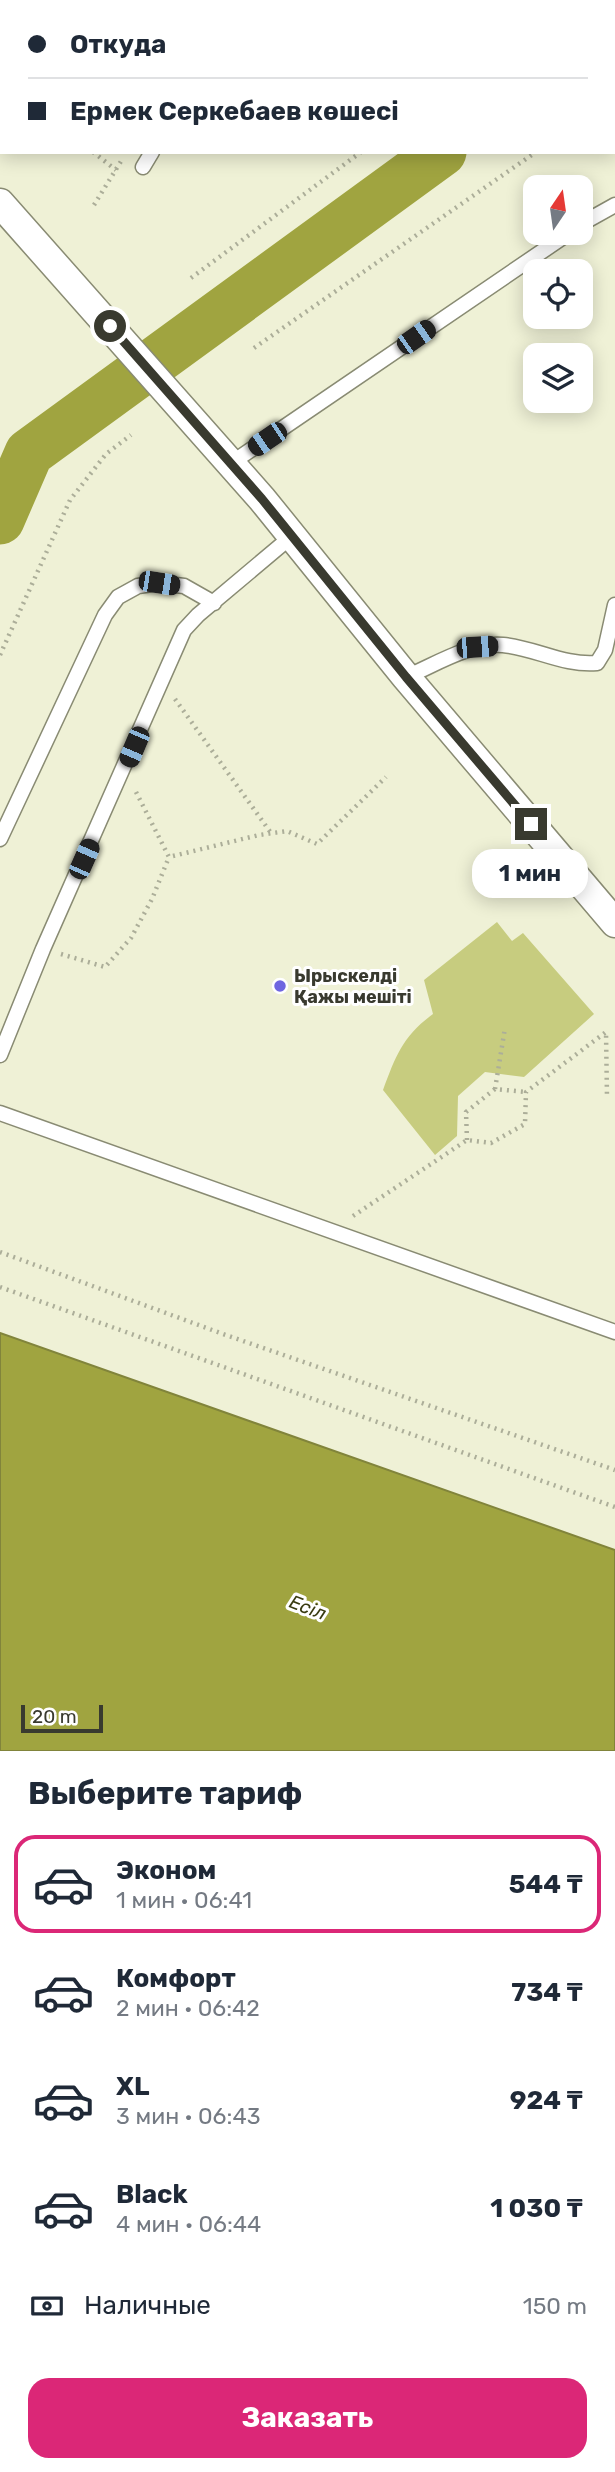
<!DOCTYPE html>
<html lang="ru">
<meta charset="utf-8">
<style>
body{margin:0;font-family:Rubik,sans-serif;background:#f6f6f7;color:#1f2937;height:100vh;display:flex;flex-direction:column;font-size:26px;white-space:nowrap}
*{box-sizing:border-box;margin:0}
p{font-size:23px;color:#747a83}
.icon{flex:none;width:38px;height:38px;fill:none;stroke:currentColor;stroke-width:2;stroke-linecap:round;stroke-linejoin:round}
.map{position:relative;height:1751px;overflow:hidden}
.side{display:flex;flex-direction:column;background:#fff;flex:1}
.side>*{flex:none}
.banner{position:absolute;left:0px;top:0px;width:616px;height:154px;box-shadow:0 4px 18px #0003;display:grid;align-content:center;height:154px;padding:0 28px;background:#fff}
.needle{width:46px;rotate:13deg}
.tools{position:absolute;left:523px;top:175px;display:grid;gap:14px}
.tools a{display:grid;place-items:center;width:70px;height:70px;border-radius:14px;background:#fff;box-shadow:0 4px 18px #0003;font-size:35px}
.scale{position:absolute;left:21px;bottom:18px;width:82px;box-sizing:border-box;padding-left:7px;border:4px solid #393a2f;border-top:0;font-size:19px;line-height:24px;white-space:nowrap;color:#393a2f;-webkit-text-stroke:5px #fff;paint-order:stroke}
.end{position:absolute;width:32px;height:32px;margin:-16px;border:9px solid #393a2f;background:#fff;box-shadow:0 0 0 4px #fff}
.from{border-radius:50%}
.bubble{position:absolute;height:49px;border-radius:21px;background:#fff;box-shadow:0 4px 18px #0003;font-size:23px;font-weight:700;line-height:49px;text-align:center}
.car{position:absolute;width:21px;height:42px;margin:-21px -10px;border-radius:9px;box-shadow:0 0 5px 2px #0007;background:linear-gradient(#222 24%,#8ab4d8 0 40%,#222 0 76%,#8ab4d8 0 86%,#222 0)}
.banner b{display:flex;align-items:center;gap:24px;height:66px;font-size:26px}
.banner b+b{border-top:2px solid #e0e1e3}
.banner i{width:18px;height:18px;background:#1f2937}
ul{padding:0;list-style:none}
li{display:flex;align-items:center;gap:21px;height:98px;margin:0 14px 10px;padding:0 14px;border:4px solid transparent;border-radius:21px}
li div{flex:1}
li b{display:block;font-size:26px}
li em{font-style:normal;font-weight:700}
li.selected{border-color:#db2777}
li>.icon{width:63px;height:63px;stroke-width:1.5}
h2{padding:0 28px;font-size:32px;line-height:84px}
.pay{display:flex;align-items:center;gap:18px;height:77px;padding:0 28px;font-size:26px}
.pay p{margin-inline-start:auto}
.button{display:flex;gap:14px;margin-top:auto;padding:14px 28px}
.button a{flex:1;height:80px;border-radius:21px;background:#db2777;color:#fff;font-size:28px;font-weight:700;line-height:80px;text-align:center}
.map>svg:first-child{display:block}
.green{fill:#c7cc7f}
.water{fill:#a0a440;stroke:#81843b;stroke-width:2}
.lines{fill:none;stroke-linecap:round;stroke-linejoin:round}
.river{stroke:#a0a440;stroke-width:49}
.lane-casing{stroke:#898b73;stroke-width:17}
.street-casing{stroke:#898b73;stroke-width:31}
.path{stroke:#acae99;stroke-width:4.5;stroke-dasharray:2 5;stroke-linecap:butt}
.lane{stroke:#fff;stroke-width:14}
.street{stroke:#fff;stroke-width:28}
.route{stroke:#393a2f;stroke-width:9}
.poi-dot{fill:#6f66e0;stroke:#fff;stroke-width:2.5}
.labels{text-anchor:middle;stroke-width:6;stroke-linejoin:round;paint-order:stroke}
.poi-label{font-size:18px;font-weight:bold;fill:#393a2f;stroke:#fff;text-anchor:start}
.water-label{font-size:19px;font-style:italic;fill:#393b11;stroke:#fff}
</style>
<div class="map">
<svg width="615" height="1751" viewBox="0 0 615 1751">
<rect width="100%" height="100%" fill="#eff1d6"/>
<path class="green" d="M497,922L512,941L523,933L594,1014L524,1077L485,1072L458,1096L457,1136L435,1155L383,1090C396,1055 403,1036 433,1014L424,980Z"/>
<path class="water" d="M0,1333L615,1550V1751H0Z"/>
<g class="lines">
<path class="river" d="M614,26L615,25
M0,520L29,453L442,152"/>
<g class="lane-casing">
<path id="lane" d="M26,1L27,0
M248,2L249,0
M143,167L152,152
M581,224L615,205
M230,464L569,233
M406,677C435,665 470,642 503,645C535,648 564,666 597,663L605,650L615,605
M0,839L105,615L118,597L138,586L159,583L184,586L214,603
M0,1055L43,949L184,630L198,615L292,536
M0,1113L615,1332"/>
</g>
<g class="street-casing">
<path id="street" d="M0,203L262,499L406,677L615,923"/>
</g>
<path class="path" d="M393,0L394,2
M100,2L101,0
M214,2V0
M567,2L569,0
M0,17L2,18
M614,98L615,97
M93,152L116,170
M94,205L123,158
M191,278L361,152
M254,348L536,152
M0,655L70,500L106,454L131,435
M175,699L271,833
M136,792L169,857L259,835L287,831L317,844L386,777
M61,954L105,967L131,938L152,899L169,857
M495,1089L505,1028
M467,1140L466,1112L495,1089L526,1092
M353,1216L467,1140L491,1143L525,1124L526,1092L606,1032L607,1098
M0,1252L223,1334L615,1470
M0,1287L615,1507"/>
<use href="#lane" class="lane"/>
<use href="#street" class="street"/>
</g>
<g class="lines">
<path class="route" d="M110,326L262,499L406,677L531,824"/>
</g>
<circle class="poi-dot" cx="280" cy="986" r="7"/>
<g class="labels">
<g class="poi-label">
<text x="294" y="982">Ырыскелді<tspan x="294" dy="21">Қажы мешіті</tspan></text>
</g>
<g class="water-label">
<text transform="translate(308 1607) rotate(21)" y="7">Есіл</text>
</g>
</g>
</svg>
<div class="tools">
<a><svg class="needle" viewBox="-14 -14 28 28"><path d="M0-13l5 13h-10z" fill="#e53935"/><path d="M0 13l5-13h-10z" fill="#747a83"/></svg></a>
<a><svg class="icon" aria-label="locate" viewBox="0 0 24 24"><circle cx="12" cy="12" r="6"/><path d="M12 2v4M12 18v4M2 12h4M18 12h4"/></svg></a>
<a><svg class="icon" aria-label="layers" viewBox="0 0 24 24"><path d="M12 4l9 5-9 5-9-5zM3 14l9 5 9-5"/></svg></a>
</div>
<div class="scale">20 m</div>
<i class="end from" style="left:110px;top:326px"></i>
<i class="end" style="left:531px;top:824px"></i>
<div class="bubble" style="left:472px;top:849px;width:116px">1 мин</div>
<i class="car" style="left:416px;top:337px;rotate:55deg"></i>
<i class="car" style="left:267px;top:439px;rotate:236deg"></i>
<i class="car" style="left:159px;top:583px;rotate:99deg"></i>
<i class="car" style="left:477px;top:647px;rotate:86deg"></i>
<i class="car" style="left:134px;top:747px;rotate:203deg"></i>
<i class="car" style="left:84px;top:859px;rotate:24deg"></i>
<div class="banner">
<b><i class="from"></i>Откуда</b>
<b><i></i>Ермек Серкебаев көшесі</b>
</div>
</div>
<section class="side">
<h2>Выберите тариф</h2>
<ul>
<li class="selected"><svg class="icon" aria-label="car" viewBox="0 0 24 24"><path d="M5 17H2v-5l4-1 3-4h7l3 4 3 1v5h-3M9 17h6M6 11h13"/><circle cx="7" cy="17" r="2"/><circle cx="17" cy="17" r="2"/></svg><div><b>Эконом</b><p>1 мин · 06:41</p></div><em>544 ₸</em></li>
<li><svg class="icon" aria-label="car" viewBox="0 0 24 24"><path d="M5 17H2v-5l4-1 3-4h7l3 4 3 1v5h-3M9 17h6M6 11h13"/><circle cx="7" cy="17" r="2"/><circle cx="17" cy="17" r="2"/></svg><div><b>Комфорт</b><p>2 мин · 06:42</p></div><em>734 ₸</em></li>
<li><svg class="icon" aria-label="car" viewBox="0 0 24 24"><path d="M5 17H2v-5l4-1 3-4h7l3 4 3 1v5h-3M9 17h6M6 11h13"/><circle cx="7" cy="17" r="2"/><circle cx="17" cy="17" r="2"/></svg><div><b>XL</b><p>3 мин · 06:43</p></div><em>924 ₸</em></li>
<li><svg class="icon" aria-label="car" viewBox="0 0 24 24"><path d="M5 17H2v-5l4-1 3-4h7l3 4 3 1v5h-3M9 17h6M6 11h13"/><circle cx="7" cy="17" r="2"/><circle cx="17" cy="17" r="2"/></svg><div><b>Black</b><p>4 мин · 06:44</p></div><em>1 030 ₸</em></li>
</ul>
<div class="pay"><svg class="icon" aria-label="cash" viewBox="0 0 24 24"><path d="M3 7h18v10H3z"/><circle cx="12" cy="12" r="2"/></svg>Наличные<p>150 m</p></div>
<div class="button"><a>Заказать</a></div>
</section>
